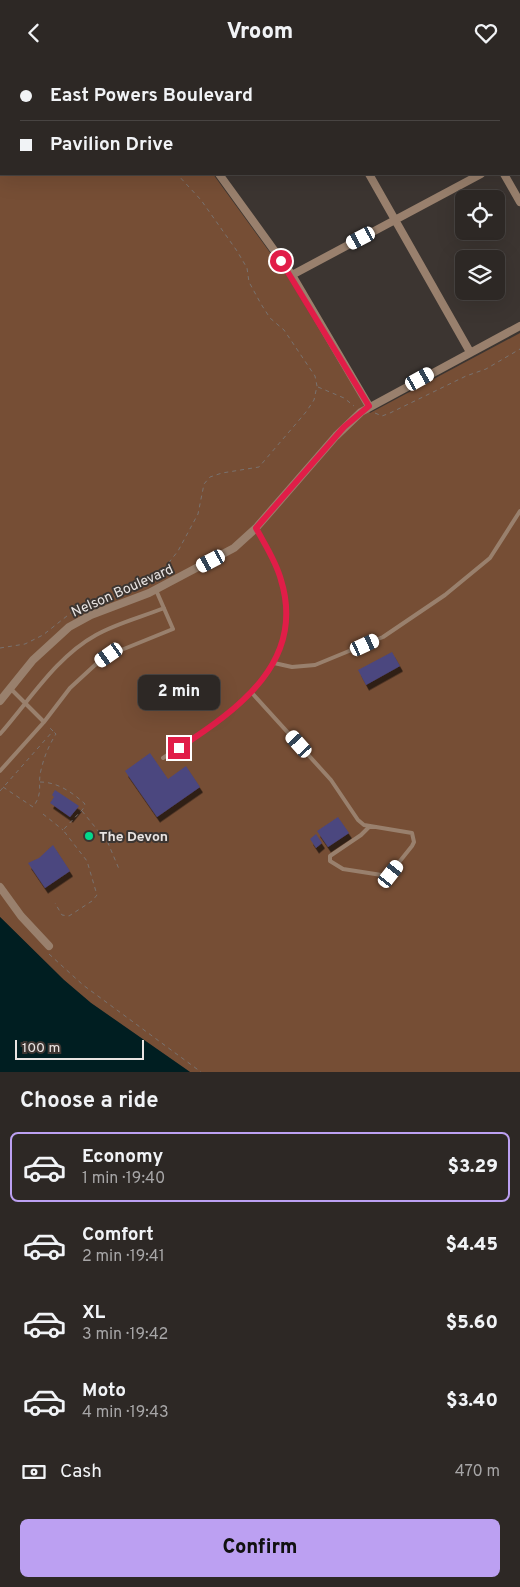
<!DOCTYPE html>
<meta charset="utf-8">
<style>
body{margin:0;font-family:Overpass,sans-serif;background:#35302d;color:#f1f3f6;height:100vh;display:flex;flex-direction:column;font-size:19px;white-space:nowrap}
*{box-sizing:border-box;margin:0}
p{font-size:16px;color:#a7a6a7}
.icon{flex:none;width:28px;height:28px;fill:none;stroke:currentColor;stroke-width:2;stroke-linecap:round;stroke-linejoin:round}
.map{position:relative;height:1007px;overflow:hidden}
.panel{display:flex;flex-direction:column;background:#2d2825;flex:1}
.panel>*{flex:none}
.hud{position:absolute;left:0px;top:0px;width:520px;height:110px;box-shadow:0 5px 20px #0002,0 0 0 1px #484442;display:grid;align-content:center;height:110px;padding:0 20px;background:#2d2825}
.controls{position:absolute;left:455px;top:125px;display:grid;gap:10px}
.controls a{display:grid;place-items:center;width:50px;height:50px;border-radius:8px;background:#2d2825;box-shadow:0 5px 20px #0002,0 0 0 1px #484442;font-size:25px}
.scale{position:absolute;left:15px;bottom:12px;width:129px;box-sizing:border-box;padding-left:5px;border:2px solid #e9e4e2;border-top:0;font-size:14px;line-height:18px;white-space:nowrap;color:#e9e4e2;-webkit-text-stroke:4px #3c3531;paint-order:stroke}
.end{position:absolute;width:22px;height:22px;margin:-11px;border:6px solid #e11d48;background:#fff;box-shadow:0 0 0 2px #fff}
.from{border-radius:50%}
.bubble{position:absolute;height:35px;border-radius:8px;background:#2d2825;box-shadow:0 5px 20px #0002,0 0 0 1px #484442;font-size:16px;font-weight:800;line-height:35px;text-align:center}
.car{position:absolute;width:15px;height:30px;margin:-15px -8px;border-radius:6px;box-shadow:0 0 4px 1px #0007;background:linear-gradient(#fff 24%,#345 0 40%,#fff 0 76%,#345 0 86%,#fff 0)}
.hud b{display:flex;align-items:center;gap:18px;height:48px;font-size:19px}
.hud b+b{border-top:1px solid #484442}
.hud i{width:12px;height:12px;background:#f1f3f6}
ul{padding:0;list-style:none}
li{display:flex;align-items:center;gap:15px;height:70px;margin:0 10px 8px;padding:0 10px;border:2px solid transparent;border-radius:8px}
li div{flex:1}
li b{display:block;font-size:19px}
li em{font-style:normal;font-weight:800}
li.active{border-color:#bca0f2}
li>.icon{width:45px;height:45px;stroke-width:1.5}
h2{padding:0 20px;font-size:22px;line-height:60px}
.pay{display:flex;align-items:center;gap:12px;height:55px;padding:0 20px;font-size:19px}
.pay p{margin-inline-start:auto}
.primary-button{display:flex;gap:10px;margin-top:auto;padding:10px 20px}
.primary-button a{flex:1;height:58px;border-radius:8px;background:#bca0f2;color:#111;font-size:20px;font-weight:800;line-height:58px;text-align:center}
header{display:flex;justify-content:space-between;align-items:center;height:65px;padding:0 20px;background:#2d2825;font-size:22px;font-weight:800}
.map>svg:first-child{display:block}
.green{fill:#764e35}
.water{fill:#001e21}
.building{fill:#4b467f;filter:url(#shadow)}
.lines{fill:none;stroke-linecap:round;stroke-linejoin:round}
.path{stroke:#79726f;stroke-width:1;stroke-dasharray:4 4;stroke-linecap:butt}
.service{stroke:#99806d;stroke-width:4}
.minor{stroke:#99806d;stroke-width:8}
.route{stroke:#e11d48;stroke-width:6}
.poi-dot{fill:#03d98b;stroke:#3c3531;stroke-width:2}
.labels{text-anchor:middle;stroke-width:4;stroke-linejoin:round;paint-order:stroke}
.street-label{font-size:14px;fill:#e9e4e2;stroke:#3c3531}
.poi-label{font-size:14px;font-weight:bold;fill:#e9e4e2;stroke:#3c3531;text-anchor:start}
</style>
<header><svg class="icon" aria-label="back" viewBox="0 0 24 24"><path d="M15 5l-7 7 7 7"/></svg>Vroom<svg class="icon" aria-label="heart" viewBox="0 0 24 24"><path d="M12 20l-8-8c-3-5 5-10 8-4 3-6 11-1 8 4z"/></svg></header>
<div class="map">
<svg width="520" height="1007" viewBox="0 0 520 1007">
<defs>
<filter id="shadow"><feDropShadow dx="3" dy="5.5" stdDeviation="0" flood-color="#0009"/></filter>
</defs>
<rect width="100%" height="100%" fill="#3c3531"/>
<path class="green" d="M0,0H134L1,1V109H213L287,211L370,348L520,268V1007H190L91,938L64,915L0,852Z"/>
<path class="water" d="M0,852L64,915L91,938L190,1007H0Z"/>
<path class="building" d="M392,587L400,601L366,620L358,605Z
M150,688L168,714L186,701L200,722L157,752L125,706Z
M55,725L79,741L70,752L50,738L54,732L52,730Z
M338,752L349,768L328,782L317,766Z
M316,769L322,778L316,783L310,774Z
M53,780L70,806L45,823L28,798L39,793Z"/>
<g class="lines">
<path class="path" d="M100,0L101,1
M318,322L344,333L354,341
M375,348L382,351L390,348L466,311L486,304L520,284
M0,583L25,579L43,570L72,547L113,532L163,505L178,486L198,449L204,419L210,412L222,408L259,402L306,347L314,335L317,321L315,311L284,265L270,253L261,239L249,217L247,203L237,186L201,135L177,109
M40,717C57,717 72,727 85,739L83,744L63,765L87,796L97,830L92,836L69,851L62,850L55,838
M3,722L33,742C44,727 37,721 41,705C44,692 49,680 56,669L53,666
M0,726L53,666L48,661
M82,746L108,778L119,804
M43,749L63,765
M49,889L83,920L201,1007"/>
<path class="service" d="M274,598L292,602L315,600L383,572L445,530L490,493L520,446
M11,624L44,657
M252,628L331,715L358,755L364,760L412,768L414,777L412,781L388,811L343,804L330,796V791L361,770L370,761
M0,669C30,635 56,592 96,570C117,558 142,552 164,543
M163,693C226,652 308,605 281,515C276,496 265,480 256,463
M0,706L44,657L70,623L95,600L109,590L173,564L156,525"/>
<path class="minor" d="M139,0L140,1
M307,0V1
M442,0L443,1
M175,1L177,0
M426,1L428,0
M519,89L520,88
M219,109L292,210L369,341
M369,109L470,287
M504,109L520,137
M292,210L481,109
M0,636L33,595L69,562L91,550L149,528L234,483L256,463L336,371L361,347L520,261
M0,822L21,851L49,881"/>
</g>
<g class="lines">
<path class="route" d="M179,683C239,644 306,596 281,515C276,496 265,480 256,463L344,362L369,341L281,196"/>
</g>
<circle class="poi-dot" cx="89" cy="771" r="5"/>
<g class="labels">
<g class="street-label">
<text transform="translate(122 525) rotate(-24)" y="5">Nelson Boulevard</text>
</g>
<g class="poi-label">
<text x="99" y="776">The Devon</text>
</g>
</g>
</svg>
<div class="controls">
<a><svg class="icon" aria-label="locate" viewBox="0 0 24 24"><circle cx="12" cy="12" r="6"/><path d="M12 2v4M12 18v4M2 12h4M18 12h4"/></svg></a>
<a><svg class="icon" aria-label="layers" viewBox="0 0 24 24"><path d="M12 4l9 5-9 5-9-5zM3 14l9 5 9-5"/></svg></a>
</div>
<div class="scale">100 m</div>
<i class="end from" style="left:281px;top:196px"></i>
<i class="end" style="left:179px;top:683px"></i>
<div class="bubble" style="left:138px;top:610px;width:82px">2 min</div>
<i class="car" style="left:361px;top:173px;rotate:242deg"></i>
<i class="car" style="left:420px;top:314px;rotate:61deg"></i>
<i class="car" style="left:211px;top:496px;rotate:242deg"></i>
<i class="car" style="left:365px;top:580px;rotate:65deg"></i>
<i class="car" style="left:109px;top:590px;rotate:235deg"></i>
<i class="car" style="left:299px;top:679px;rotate:318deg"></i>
<i class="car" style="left:391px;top:809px;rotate:38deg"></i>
<div class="hud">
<b><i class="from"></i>East Powers Boulevard</b>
<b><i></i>Pavilion Drive</b>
</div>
</div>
<section class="panel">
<h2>Choose a ride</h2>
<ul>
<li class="active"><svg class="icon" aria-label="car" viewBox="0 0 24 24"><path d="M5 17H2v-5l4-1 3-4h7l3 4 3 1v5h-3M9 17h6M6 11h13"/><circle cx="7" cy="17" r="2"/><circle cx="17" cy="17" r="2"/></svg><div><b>Economy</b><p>1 min · 19:40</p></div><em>$3.29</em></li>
<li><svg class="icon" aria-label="car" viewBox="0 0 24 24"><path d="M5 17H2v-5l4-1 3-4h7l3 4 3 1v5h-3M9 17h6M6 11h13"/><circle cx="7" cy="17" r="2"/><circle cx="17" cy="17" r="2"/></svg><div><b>Comfort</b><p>2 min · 19:41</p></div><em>$4.45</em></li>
<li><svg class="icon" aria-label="car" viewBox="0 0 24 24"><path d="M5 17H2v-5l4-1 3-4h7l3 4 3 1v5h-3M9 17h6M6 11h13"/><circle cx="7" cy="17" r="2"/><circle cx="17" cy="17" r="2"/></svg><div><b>XL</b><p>3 min · 19:42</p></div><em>$5.60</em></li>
<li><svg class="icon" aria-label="car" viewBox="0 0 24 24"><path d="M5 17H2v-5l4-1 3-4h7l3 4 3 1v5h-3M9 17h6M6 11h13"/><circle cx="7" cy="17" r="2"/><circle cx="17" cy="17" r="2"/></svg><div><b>Moto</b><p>4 min · 19:43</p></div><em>$3.40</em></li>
</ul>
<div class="pay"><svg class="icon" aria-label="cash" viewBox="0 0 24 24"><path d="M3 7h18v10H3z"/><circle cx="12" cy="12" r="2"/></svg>Cash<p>470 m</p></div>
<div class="primary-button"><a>Confirm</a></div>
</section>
